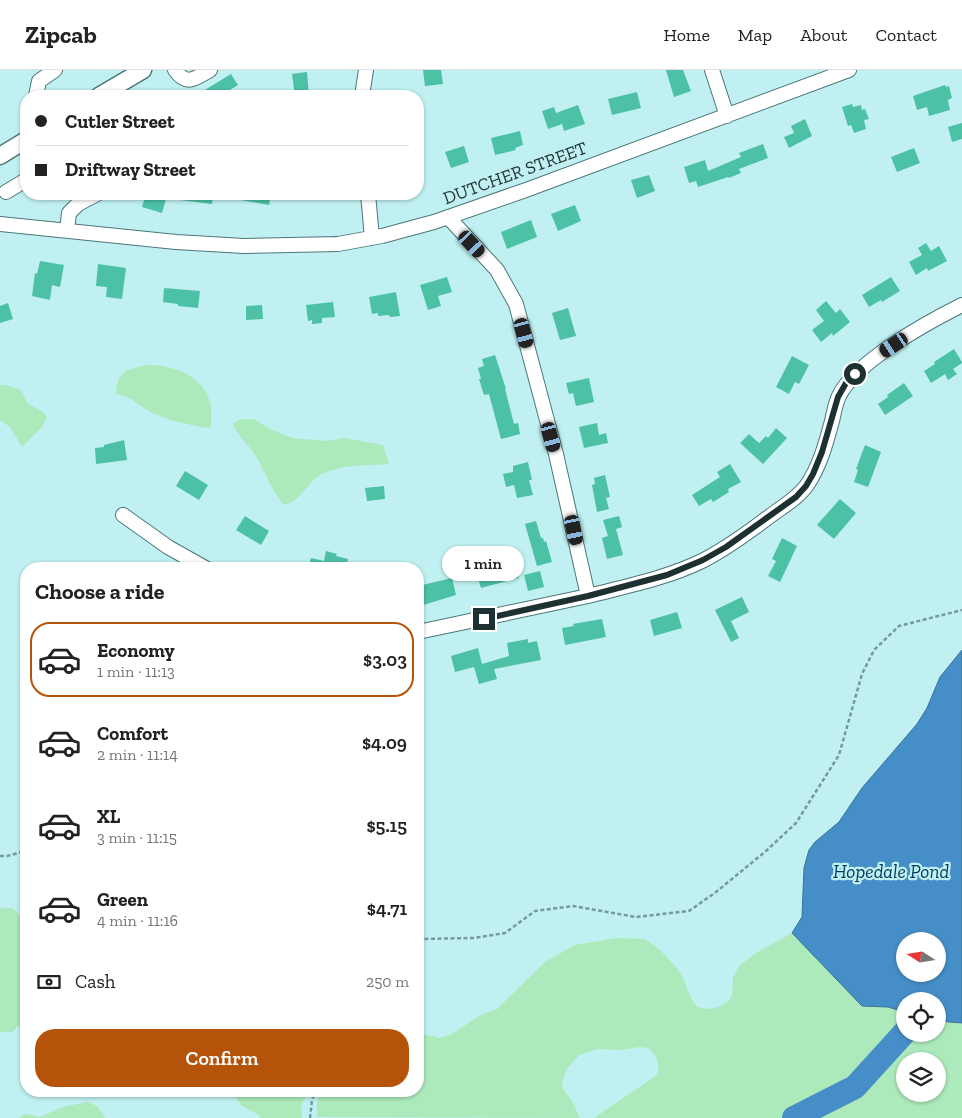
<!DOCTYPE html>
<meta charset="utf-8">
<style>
body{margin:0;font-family:"Zilla Slab",serif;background:#f2f2f2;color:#222;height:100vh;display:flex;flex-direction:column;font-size:19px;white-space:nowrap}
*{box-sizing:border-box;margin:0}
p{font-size:16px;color:#767676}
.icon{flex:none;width:28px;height:28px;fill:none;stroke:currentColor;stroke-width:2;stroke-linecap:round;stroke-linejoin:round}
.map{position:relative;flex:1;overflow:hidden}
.drawer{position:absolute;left:20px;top:492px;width:404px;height:535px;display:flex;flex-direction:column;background:#fff;border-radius:20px;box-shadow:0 1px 4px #0004}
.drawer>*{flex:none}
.hud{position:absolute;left:20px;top:20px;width:404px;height:110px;border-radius:20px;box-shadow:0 1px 4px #0004;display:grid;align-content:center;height:110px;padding:0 15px;background:#fff}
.needle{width:32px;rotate:282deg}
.fabs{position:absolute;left:896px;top:862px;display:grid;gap:10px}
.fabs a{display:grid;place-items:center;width:50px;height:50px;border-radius:50%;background:#fff;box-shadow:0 1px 4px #0004;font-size:25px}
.end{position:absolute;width:22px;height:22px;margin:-11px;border:6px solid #1e3132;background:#fff;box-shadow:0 0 0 2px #fff}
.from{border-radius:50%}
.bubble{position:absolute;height:35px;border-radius:18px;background:#fff;box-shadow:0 1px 4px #0004;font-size:16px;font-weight:600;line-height:35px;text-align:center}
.car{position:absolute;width:15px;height:30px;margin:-15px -8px;border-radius:6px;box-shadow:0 0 4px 1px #0007;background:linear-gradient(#222 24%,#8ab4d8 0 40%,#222 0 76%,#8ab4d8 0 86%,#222 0)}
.hud b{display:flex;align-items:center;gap:18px;height:48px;font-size:19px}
.hud b+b{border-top:1px solid #e0e0e0}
.hud i{width:12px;height:12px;background:#222}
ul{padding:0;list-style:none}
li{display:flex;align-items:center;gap:15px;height:75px;margin:0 10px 8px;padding:0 5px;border:2px solid transparent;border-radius:20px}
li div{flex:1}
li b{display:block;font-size:19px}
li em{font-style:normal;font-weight:600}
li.on{border-color:#b45309}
li>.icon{width:45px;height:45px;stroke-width:1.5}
h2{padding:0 15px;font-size:22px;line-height:60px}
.pay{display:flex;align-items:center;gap:12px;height:55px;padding:0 15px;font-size:19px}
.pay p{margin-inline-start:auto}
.cta{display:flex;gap:10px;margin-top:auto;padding:10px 15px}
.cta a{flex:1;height:58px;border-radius:20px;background:#b45309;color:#fff;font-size:20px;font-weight:600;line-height:58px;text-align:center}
header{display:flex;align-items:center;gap:30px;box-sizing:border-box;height:70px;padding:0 25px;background:#fff;border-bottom:1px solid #e0e0e0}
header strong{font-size:24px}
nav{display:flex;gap:28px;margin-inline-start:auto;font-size:18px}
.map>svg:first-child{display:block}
.green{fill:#ace9bb;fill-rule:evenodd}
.water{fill:#458ec7;stroke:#39729a;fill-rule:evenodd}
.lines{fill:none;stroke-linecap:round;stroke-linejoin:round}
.river{stroke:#458ec7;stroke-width:24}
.building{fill:#4dc1a6}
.minor-casing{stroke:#4b7779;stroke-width:16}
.major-casing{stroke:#4b7779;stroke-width:19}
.path{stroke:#76999a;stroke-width:2.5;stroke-dasharray:4 2.5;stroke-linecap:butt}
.minor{stroke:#fff;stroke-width:14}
.major{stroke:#fff;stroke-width:16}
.route{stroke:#1e3132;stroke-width:6}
.labels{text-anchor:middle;stroke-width:4.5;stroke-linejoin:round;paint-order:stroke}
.street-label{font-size:18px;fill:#1e3132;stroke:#c0f0f1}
.water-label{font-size:19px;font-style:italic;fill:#013d62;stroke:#c0f0f1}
</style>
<header>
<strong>Zipcab</strong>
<nav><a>Home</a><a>Map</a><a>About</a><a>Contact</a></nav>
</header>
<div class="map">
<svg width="962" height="1048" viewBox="0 0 962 1048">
<rect width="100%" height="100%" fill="#c0f0f1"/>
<path class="green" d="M146,295C171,294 203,305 210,332C212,339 211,348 211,355L209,358L200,357L170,350L150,342L131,329L116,323C117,301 127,300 146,295Z
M0,315H5L21,320L27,333L44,343L47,347L42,357L22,377L10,357L0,350Z
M242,349H254L270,359L292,368L327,371L344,368L383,375L389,394C369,396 345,394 326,402C308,408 303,431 284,435C272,421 266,404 257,388C250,375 237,367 233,353Z
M2,838H12L26,850V954L18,956L12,962H0V839Z
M792,863L862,936L888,937L905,942V964H938V951L962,953V1048H594L657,1005C661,995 656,984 648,978L640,977L620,980L597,979L579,985L567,999L562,1012L563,1019L572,1031L580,1048L317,1047V1032L320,1021H418V963L440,968L452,964L479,946L497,939L545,892L575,875L618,868L645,869L660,880L677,898L683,908L692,930L697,937L707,939L718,937L727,932L732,926L733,907L740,895L756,883ZM905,991H938V1024H905Z
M231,1021H308L301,1036L302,1048H260L259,1045L242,1036Z
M87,1032L97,1036L105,1048H18L25,1044L40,1047L63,1037Z"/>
<path class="water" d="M962,580V953L938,951V931H905V942L888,937L862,936L792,863L802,847L804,798L809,780L815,772L839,752L862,718L917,654L927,638L940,607ZM905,871H938V904H905Z"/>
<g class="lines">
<path class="river" d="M794,1048L855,1017L905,962"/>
</g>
<path class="building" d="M423,0H441L443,14L425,16Z
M666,0H683L691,21L674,27Z
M307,2L309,26H295L292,4Z
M231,4L238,15L220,26H195Z
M945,15L946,17L949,16L952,28L948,30L950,40L929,46L927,37L917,40L913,26Z
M637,22L641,38L612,45L608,29Z
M852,34L853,37L861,35L862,40L865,39L869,49L864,50L866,59L854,63L851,55L848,56L842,37Z
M578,35L585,54L564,61L562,54L548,59L542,41L554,37L556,43Z
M805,49L812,66L789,78L784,67L794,63L791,56Z
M962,53V69L952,72L948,57Z
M520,61L523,75L515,78L516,80L495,85L491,68Z
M763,74L768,88L739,99L741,103L729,108L728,107L698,117L696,111L689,113L684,97L705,90L708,101L741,87L739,83Z
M464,76L469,92L451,98L445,82Z
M914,78L920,93L897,102L891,87Z
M649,105L655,121L637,128L631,110Z
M146,124L166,129L162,143L142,137Z
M181,124H213L212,134L180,130Z
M236,124H271L269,135L235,129Z
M575,135L581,151L558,161L551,144Z
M531,150L537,167L507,179L501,162Z
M926,173L931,181L939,176L947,191L928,201L927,198L916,205L909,192L922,185L918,178Z
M40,191L64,195L60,217L52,215L50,230L32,226L35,203L37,204Z
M98,194L126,198L122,229L106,227L107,217L96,216Z
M447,207L452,222L438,226L441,236L428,240L420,215Z
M891,207L900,221L882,232L881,230L869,237L862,225Z
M164,218L200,221L198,238L178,236V234L163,232Z
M396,222L400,246L390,247L389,245L378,246V243L372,244L369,227Z
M826,231L836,243L840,239L850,252L833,266L832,263L821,272L812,260L824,251L816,240Z
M333,232L335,247L322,248V253L312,254V250L308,251L306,235Z
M8,233L13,249L0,253V236Z
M262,235L263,249L246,250V236Z
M568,238L576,266L560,270L552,243Z
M954,279L962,292V293L953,299L957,304L948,310L945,304L931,313L924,301L935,294L934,292Z
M495,285L506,319H505L514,354L518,353L520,364L501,369L489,324L484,325L479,309H481L478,298L484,296L482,289Z
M792,286L809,295L799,314L795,312L789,324L776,317Z
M589,308L594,332L576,336L573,323L569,324L566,313Z
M904,313L913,326L885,345L878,334L888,327L887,325Z
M597,353L599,365L606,363L608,373L584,378L579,357Z
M776,358L787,368L763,394L740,373L749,364L759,373L766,366L768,368Z
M124,370L127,390L96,394L95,378L104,377V375Z
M865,375L881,382L868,417L854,412L858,400L856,399Z
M528,392L532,410H529L533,425L517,428L514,415L506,417L503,404L513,402V396Z
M730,394L741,412L728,419L729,422L713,432L711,429L699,436L692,425L720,407L717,402Z
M185,401L208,415L199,430L176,416Z
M605,405L610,427L606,428L609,439L597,442L592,415L595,414L594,408Z
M384,416L385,429L367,431L365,418Z
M840,429L856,443L834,469L817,455Z
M245,446L269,461L261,475L236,460Z
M619,446L622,457L616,459L623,485L607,489L602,468L608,466L603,450Z
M536,451L541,468H543L544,472L546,471L552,492L537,496L525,454Z
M782,468L797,476L780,512L768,506L776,491L772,489Z
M326,481L337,484L336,486L348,489L346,499H308L311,488L324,491Z
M514,494L519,508L481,518L477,505L481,504V502Z
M540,501L544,517L528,521L524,505Z
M452,508L456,525L420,536L418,516Z
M742,527L749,542L731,551L739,568L731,572L715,540Z
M677,542L682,558L654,566L650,550Z
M602,549L606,567L565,575L562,558L574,556L573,554Z
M528,569V573L537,571L541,590L494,599L497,609L479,614L474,597L455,602L451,586L478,578L482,594L509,586L507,573Z"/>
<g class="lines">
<g class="minor-casing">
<path id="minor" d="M175,0C187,17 195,8 210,0
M712,0L727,46
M36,26L39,11L55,0
M362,26L366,0
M6,122L26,110
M368,124L372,168
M0,154L176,172L244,176L338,174L382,166L434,152L526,120L849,0
M67,160L69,143L78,134L97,124
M123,445L168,477L207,499
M588,526C627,516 668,508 704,490C727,478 749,462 770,446C782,437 798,428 807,415C820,396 826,373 832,351C834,343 835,334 839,326C855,292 928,252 962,235
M418,562L588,526L556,384L516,234L497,200L448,147"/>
</g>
<g class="major-casing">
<path id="major" d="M99,26L143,0
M0,86L26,70"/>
</g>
<path class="path" d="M0,786H7L26,781
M418,869L474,868L505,863L535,841L573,836L636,847L689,841L716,822L766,781L796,753L839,685L862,604L874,580L899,556L962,540
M310,1048L312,1030L316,1021"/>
<use href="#minor" class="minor"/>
<use href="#major" class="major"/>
</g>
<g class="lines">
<path class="route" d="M484,549L588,526L667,505L703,490L726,477L796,427L806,416L813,404L822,382L838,327L846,313L855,304"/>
</g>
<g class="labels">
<g class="street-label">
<text transform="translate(515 103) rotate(-20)" y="6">DUTCHER STREET</text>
</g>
<g class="water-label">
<text x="891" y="808">Hopedale Pond</text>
</g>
</g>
</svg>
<div class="fabs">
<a><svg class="needle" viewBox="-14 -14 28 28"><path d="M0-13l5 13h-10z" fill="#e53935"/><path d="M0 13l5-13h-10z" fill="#767676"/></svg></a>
<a><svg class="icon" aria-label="locate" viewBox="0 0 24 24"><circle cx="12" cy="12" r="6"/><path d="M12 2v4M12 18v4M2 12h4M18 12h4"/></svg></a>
<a><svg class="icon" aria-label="layers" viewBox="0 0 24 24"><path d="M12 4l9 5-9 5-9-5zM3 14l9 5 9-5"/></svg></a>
</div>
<i class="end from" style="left:855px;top:304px"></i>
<i class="end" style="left:484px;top:549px"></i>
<div class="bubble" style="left:442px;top:476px;width:82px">1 min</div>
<i class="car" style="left:472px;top:174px;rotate:137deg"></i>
<i class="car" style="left:524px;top:263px;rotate:165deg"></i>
<i class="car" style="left:894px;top:275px;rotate:236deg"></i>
<i class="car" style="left:551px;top:367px;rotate:165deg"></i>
<i class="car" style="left:574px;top:460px;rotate:168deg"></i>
<div class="hud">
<b><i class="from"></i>Cutler Street</b>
<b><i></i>Driftway Street</b>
</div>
<section class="drawer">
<h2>Choose a ride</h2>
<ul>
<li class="on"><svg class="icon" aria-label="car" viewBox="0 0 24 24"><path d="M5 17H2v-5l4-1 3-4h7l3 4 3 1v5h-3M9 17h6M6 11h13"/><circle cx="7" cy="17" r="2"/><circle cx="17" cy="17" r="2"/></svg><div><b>Economy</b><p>1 min · 11:13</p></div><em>$3.03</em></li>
<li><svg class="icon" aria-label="car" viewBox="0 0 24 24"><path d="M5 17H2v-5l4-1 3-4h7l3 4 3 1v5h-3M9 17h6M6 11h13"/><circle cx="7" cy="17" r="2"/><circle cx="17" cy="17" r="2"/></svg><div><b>Comfort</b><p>2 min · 11:14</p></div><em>$4.09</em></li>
<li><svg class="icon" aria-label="car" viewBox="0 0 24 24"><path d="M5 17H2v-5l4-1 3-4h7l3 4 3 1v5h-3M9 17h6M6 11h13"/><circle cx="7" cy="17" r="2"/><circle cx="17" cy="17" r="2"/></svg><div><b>XL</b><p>3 min · 11:15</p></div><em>$5.15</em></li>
<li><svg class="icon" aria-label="car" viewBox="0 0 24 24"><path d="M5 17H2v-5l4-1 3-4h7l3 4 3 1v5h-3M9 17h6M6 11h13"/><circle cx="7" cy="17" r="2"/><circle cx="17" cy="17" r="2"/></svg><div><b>Green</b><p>4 min · 11:16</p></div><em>$4.71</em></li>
</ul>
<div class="pay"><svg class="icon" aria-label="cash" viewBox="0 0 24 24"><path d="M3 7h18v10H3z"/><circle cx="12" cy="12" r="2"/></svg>Cash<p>250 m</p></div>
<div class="cta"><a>Confirm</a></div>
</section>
</div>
